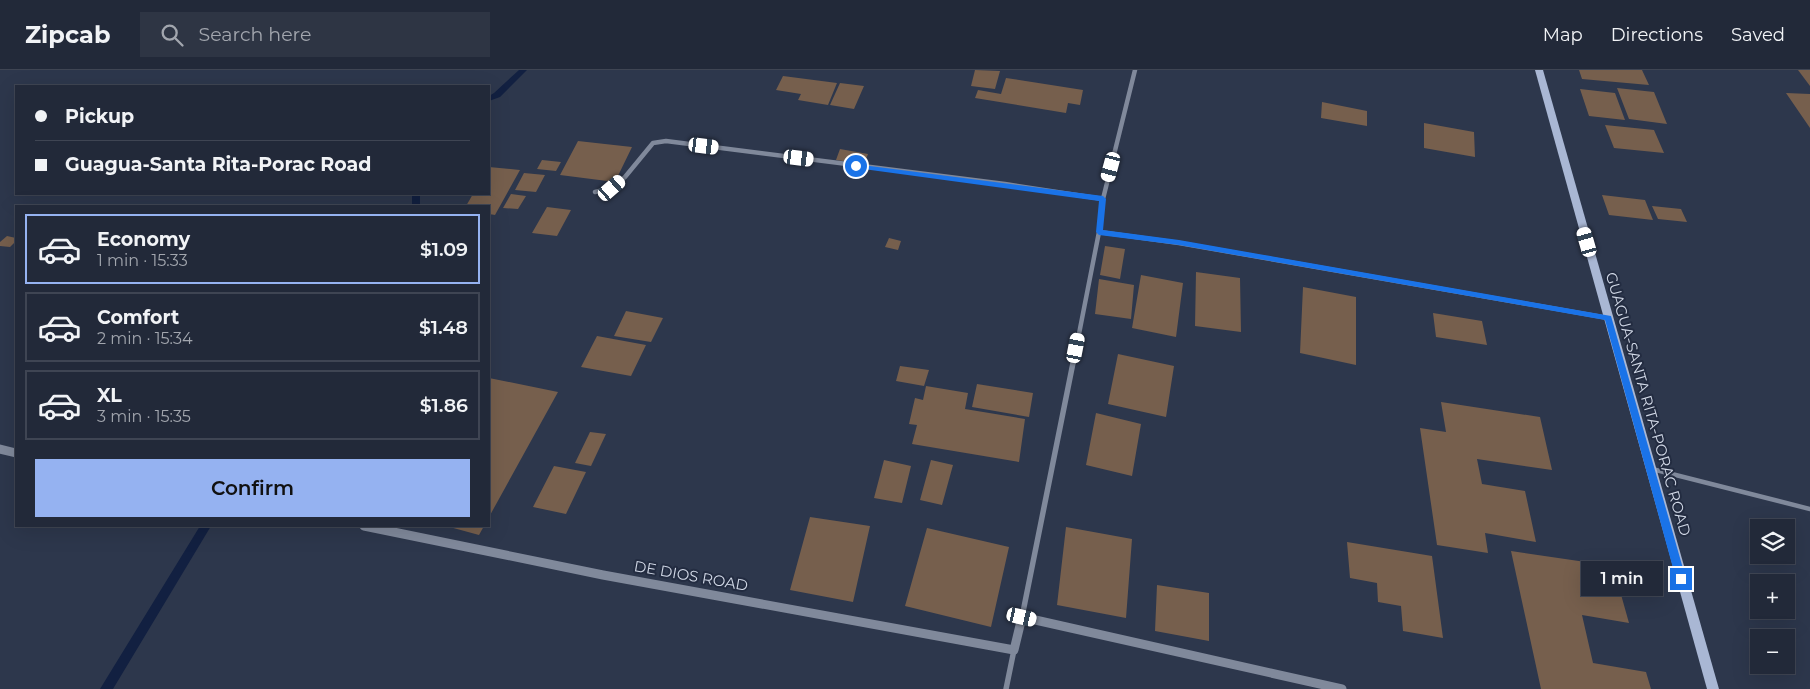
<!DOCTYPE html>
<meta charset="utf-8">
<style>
body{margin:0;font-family:Montserrat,sans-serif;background:#2e3544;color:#f1f3f6;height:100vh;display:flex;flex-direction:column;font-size:19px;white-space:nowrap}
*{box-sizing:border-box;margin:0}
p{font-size:16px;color:#a2a6ae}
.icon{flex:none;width:28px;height:28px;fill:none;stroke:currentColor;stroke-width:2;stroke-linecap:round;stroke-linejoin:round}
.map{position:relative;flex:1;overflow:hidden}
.panel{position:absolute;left:15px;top:135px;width:475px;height:322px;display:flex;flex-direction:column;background:#222939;border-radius:0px;box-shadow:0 5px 20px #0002,0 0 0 1px #3f4553}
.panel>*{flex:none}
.banner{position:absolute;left:15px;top:15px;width:475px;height:110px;border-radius:0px;box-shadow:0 5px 20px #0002,0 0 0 1px #3f4553;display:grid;align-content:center;height:110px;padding:0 20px;background:#222939}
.buttons{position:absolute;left:1750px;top:449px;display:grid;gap:10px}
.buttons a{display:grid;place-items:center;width:45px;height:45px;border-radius:0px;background:#222939;box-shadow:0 5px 20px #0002,0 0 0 1px #3f4553;font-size:25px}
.end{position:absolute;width:22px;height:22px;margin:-11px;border:6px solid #1a73e8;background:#fff;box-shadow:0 0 0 2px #fff}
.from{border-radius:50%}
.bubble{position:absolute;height:35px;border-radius:0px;background:#222939;box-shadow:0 5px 20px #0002,0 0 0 1px #3f4553;font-size:16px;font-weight:600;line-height:35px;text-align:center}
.car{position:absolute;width:15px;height:30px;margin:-15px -8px;border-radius:6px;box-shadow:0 0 4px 1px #0007;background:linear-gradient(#fff 24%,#345 0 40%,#fff 0 76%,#345 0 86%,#fff 0)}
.banner b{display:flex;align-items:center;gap:18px;height:48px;font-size:19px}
.banner b+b{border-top:1px solid #3f4553}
.banner i{width:12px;height:12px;background:#f1f3f6}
ul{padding:9px 0 0;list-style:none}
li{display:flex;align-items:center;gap:15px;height:70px;margin:0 10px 8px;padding:0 10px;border:2px solid #3f4553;border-radius:0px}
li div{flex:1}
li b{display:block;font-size:19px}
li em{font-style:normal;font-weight:600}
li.current{border-color:#95b2f1}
li>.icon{width:45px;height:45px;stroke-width:1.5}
.primary-button{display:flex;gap:10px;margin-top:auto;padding:10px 20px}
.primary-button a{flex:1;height:58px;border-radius:0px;background:#95b2f1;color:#111;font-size:20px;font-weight:600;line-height:58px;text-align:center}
header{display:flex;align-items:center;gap:30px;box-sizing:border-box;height:70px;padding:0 25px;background:#222939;border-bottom:1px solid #3f4553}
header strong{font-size:24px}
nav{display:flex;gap:28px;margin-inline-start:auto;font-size:18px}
.search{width:350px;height:45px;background:#2e3544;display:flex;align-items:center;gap:12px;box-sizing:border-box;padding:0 18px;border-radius:0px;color:#a2a6ae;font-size:19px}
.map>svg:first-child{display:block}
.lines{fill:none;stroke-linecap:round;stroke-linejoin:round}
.stream{fill:#122041;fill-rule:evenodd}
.building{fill:#765f4d}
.service{stroke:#80899b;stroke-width:4.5}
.minor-far1{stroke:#80899b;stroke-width:4.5}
.minor{stroke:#80899b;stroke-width:5.5}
.tertiary{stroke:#80899b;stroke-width:9}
.secondary{fill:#a9b7d4;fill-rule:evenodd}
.route{fill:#1a73e8}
.labels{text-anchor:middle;stroke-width:4;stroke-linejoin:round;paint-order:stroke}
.street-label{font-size:15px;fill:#d2d9e7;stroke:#232c41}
</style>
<header>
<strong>Zipcab</strong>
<div class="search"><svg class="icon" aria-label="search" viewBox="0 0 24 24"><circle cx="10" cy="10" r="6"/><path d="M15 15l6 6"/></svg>Search here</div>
<nav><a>Map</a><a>Directions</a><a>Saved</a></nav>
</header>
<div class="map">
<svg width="1810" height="619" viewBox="0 0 1810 619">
<rect width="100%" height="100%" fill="#2d374c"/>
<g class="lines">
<path class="stream" d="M519,0H527L500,27L489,31V26L494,23Z
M412,124H420V136H412Z
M200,456H211L113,619H100Z"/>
</g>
<path class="building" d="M975,0L1000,1L995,19L971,16Z
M1579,0H1642L1649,15L1582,9Z
M1798,0H1810V16Z
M783,6L837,13L828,35L798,30L801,24L776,20Z
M1006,8L1083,20L1080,35L1068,33L1066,43L975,28L978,20L1001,24Z
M840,13L864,16L854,39L830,35Z
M1617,18L1654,22L1667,54L1629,49Z
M1580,19L1615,23L1625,50L1589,46Z
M1786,23L1810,24V58Z
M1322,32L1367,41V56L1321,48Z
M1424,53L1474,62L1475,87L1424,78Z
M1605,55L1654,60L1664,83L1614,78Z
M578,71L632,77L615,112L560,105Z
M840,79L868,84L864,94L836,90Z
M542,90L561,92L556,101L537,99Z
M489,97L520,100L495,145L489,144V136H466L473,124H489Z
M524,103L545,105L536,122L515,120Z
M511,124L526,126L518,139L503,138Z
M1602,125L1645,130L1653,150L1609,145Z
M1652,136L1681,139L1687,152L1658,149Z
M547,137L571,140L557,166L532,163Z
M7,166L16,168V171L10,177L0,176V172Z
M889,168L901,171L898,180L885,177Z
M1105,176L1125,179L1120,209L1100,205Z
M1196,202L1240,208L1241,262L1195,256Z
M1141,205L1183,213L1176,267L1132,258Z
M1099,209L1134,215L1131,249L1095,244Z
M1303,217L1356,227V295L1300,283Z
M626,241L663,248L651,272L614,266Z
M1433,243L1482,251L1487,275L1436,267Z
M597,266L646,275L631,306L581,297Z
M1118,284L1174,296L1166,347L1108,334Z
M900,296L929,300L924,316L896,311Z
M489,308L558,322L489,447Z
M977,314L1033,323L1029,347L972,337Z
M926,316L968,323L965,339L1025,349L1019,392L912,374L917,355L909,354L915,328L923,330Z
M1441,332L1540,347L1552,400L1477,389L1482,414L1525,421L1536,472L1485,463L1488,483L1437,475L1420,358L1446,362Z
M1096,343L1141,354L1132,406L1086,395Z
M590,362L606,364L591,396L575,393Z
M884,390L911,396L902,433L874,428Z
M931,390L953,395L942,435L920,430Z
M554,396L586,402L566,444L533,437Z
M810,447L870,456L853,532L790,520Z
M446,456H484L479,465Z
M1066,457L1132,469L1126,548L1057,535Z
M927,458L1009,477L991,557L905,536Z
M1347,472L1432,486L1443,568L1403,561L1401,536L1378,532L1377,513L1350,508Z
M1511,481L1613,496L1629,553L1582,545L1593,593L1646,602L1651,619H1541Z
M1157,515L1209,523V571L1155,561Z"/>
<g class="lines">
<path class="service" d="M1652,399L1810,439"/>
<path class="minor-far1" d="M595,122L612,118L625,107L653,73L666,71L1005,114L1103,129
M1099,162L1179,173L1608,248
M1077,274L1099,162L1103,129L1135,0"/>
<path class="minor" d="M1022,547L1077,273
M1006,619L1014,580"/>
<path class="tertiary" d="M0,379L16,383
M364,456L603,505L1014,580L1022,547L1342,619"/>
<path class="secondary" d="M1535,0H1543L1719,619H1707Z"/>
</g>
<path class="route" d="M854,94L1103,126L1106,129L1103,160L1179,170L1611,246L1686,509L1684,512H1678L1676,509L1605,250L1179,175L1099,165L1096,162L1099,131L856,98L853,96Z"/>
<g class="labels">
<g class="street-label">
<text transform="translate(1648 334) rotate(74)" y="5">GUAGUA-SANTA RITA-PORAC ROAD</text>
<text transform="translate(691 506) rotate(10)" y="5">DE DIOS ROAD</text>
</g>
</g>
</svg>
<div class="buttons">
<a><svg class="icon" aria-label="layers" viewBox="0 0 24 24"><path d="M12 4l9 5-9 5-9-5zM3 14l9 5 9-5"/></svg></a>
<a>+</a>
<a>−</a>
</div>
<i class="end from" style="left:856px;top:96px"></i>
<i class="end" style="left:1681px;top:509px"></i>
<div class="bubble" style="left:1581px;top:491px;width:82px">1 min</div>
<i class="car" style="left:704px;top:76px;rotate:97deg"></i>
<i class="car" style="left:799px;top:88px;rotate:97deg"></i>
<i class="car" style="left:1111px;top:97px;rotate:195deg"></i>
<i class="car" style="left:612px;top:118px;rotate:49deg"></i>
<i class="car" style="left:1587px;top:172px;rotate:344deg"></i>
<i class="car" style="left:1076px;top:278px;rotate:11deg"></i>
<i class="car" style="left:1022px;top:547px;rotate:103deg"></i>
<div class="banner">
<b><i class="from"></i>Pickup</b>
<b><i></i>Guagua-Santa Rita-Porac Road</b>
</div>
<section class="panel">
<ul>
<li class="current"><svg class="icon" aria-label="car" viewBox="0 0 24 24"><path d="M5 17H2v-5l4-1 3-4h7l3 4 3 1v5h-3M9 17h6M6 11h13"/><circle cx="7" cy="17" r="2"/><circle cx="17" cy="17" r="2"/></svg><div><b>Economy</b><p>1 min · 15:33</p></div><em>$1.09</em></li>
<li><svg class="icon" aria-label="car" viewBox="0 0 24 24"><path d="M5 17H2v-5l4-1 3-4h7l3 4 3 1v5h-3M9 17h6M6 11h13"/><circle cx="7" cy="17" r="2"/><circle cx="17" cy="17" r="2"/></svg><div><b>Comfort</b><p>2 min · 15:34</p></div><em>$1.48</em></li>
<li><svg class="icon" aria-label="car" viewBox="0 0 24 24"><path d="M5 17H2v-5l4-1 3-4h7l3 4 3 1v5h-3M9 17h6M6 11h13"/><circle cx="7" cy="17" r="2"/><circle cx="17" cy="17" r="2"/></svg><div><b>XL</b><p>3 min · 15:35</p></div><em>$1.86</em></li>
</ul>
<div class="primary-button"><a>Confirm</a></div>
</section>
</div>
